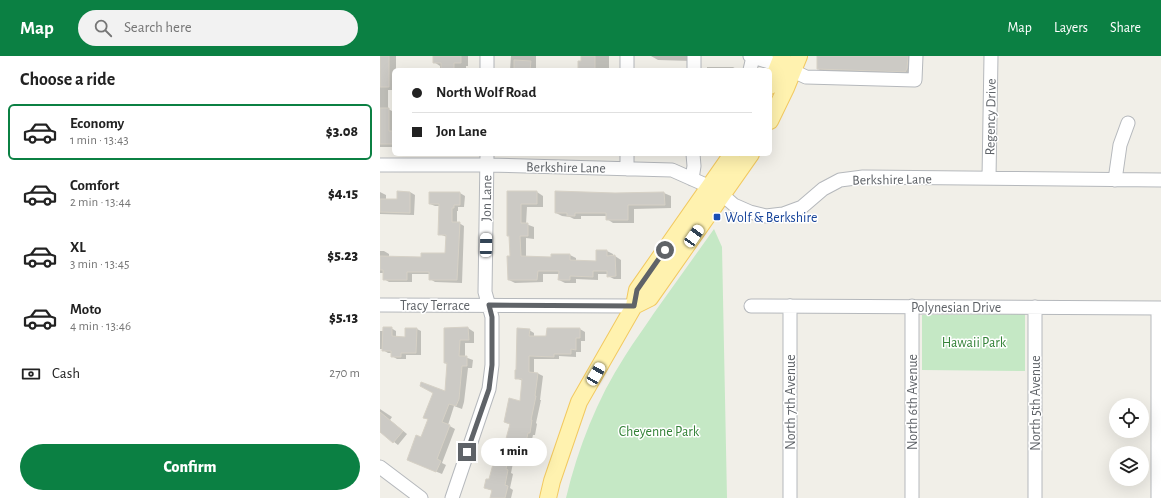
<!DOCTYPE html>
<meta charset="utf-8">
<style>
body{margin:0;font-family:"Alegreya Sans",sans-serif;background:#f2f2f2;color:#222;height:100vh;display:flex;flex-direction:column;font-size:15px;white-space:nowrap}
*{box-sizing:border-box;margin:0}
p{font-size:13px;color:#767676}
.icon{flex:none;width:22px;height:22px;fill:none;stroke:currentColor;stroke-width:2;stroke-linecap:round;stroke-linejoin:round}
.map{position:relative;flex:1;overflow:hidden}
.sheet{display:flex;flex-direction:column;background:#fff;width:380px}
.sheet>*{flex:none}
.guide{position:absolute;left:12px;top:12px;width:380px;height:88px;border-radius:6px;box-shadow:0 4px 16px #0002;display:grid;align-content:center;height:88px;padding:0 20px;background:#fff}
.controls{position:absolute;left:729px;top:342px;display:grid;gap:8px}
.controls a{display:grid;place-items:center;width:40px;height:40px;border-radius:50%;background:#fff;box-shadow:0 4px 16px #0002;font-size:20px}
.end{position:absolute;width:18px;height:18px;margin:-9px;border:5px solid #5f6368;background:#fff;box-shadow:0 0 0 2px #fff}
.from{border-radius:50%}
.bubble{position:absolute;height:28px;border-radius:14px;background:#fff;box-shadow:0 4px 16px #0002;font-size:13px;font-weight:800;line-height:28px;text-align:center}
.car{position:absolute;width:12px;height:24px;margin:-12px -6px;border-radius:5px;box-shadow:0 0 3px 1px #0007;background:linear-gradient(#fff 24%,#345 0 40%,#fff 0 76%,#345 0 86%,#fff 0)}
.guide b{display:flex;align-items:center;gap:14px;height:38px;font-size:15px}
.guide b+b{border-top:1px solid #e0e0e0}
.guide i{width:10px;height:10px;background:#222}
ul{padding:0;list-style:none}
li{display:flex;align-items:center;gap:12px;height:56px;margin:0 8px 6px;padding:0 12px;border:2px solid transparent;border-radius:6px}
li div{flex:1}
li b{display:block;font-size:15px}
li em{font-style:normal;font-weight:800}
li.selected{border-color:#0b8043}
li>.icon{width:36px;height:36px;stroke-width:1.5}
h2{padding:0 20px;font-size:18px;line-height:48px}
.pay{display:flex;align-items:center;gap:10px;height:44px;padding:0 20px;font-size:15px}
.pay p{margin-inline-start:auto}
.primary-button{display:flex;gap:8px;margin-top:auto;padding:8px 20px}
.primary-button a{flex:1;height:46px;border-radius:24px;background:#0b8043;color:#fff;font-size:16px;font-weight:800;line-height:46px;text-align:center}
header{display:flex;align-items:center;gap:24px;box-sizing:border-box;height:56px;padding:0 20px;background:#0b8043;color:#fff}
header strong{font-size:19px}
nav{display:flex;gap:22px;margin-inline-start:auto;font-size:14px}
.search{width:280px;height:36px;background:#f2f2f2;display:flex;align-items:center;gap:10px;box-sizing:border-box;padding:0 14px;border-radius:22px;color:#767676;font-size:15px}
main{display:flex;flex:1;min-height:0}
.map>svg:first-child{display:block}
.green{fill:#c5e8c5}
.shadow{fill:#0003}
.building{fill:#cccac5;stroke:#d6d1c6}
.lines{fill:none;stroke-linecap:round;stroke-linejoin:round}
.minor-casing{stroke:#b5b8bc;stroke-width:15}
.major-casing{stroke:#f2c960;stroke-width:18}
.minor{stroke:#fff;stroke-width:13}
.major{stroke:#fff2af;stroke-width:16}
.route{stroke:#5f6368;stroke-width:5}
.transit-dot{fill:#1a4fb4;stroke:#fff;stroke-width:1.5}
.labels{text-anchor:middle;stroke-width:3;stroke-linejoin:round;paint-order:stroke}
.street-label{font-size:14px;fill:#5f6368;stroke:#fff}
.transit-label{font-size:14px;fill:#164399;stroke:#fff;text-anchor:start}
.park-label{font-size:14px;fill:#348238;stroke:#fff}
</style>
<header>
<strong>Map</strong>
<div class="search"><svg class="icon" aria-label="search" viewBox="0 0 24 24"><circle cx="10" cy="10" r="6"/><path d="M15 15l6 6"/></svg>Search here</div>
<nav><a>Map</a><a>Layers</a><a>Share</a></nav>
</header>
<main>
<section class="sheet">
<h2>Choose a ride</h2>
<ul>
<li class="selected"><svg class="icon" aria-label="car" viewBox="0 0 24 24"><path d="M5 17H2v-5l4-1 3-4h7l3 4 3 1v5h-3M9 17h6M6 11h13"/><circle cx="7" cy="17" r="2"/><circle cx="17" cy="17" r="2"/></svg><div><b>Economy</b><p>1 min · 13:43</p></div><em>$3.08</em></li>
<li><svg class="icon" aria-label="car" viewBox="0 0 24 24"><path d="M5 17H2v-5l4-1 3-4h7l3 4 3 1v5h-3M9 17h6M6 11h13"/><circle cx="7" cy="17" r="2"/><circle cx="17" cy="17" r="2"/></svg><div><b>Comfort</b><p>2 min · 13:44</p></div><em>$4.15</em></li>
<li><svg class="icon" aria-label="car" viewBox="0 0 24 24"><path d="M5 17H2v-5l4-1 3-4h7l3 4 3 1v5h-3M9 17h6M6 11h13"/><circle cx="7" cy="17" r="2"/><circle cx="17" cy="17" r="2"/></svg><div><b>XL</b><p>3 min · 13:45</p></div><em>$5.23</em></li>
<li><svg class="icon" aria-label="car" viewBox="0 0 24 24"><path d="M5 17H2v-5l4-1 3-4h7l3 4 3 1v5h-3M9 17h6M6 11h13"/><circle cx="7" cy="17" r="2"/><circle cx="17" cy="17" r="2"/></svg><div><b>Moto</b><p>4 min · 13:46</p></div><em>$5.13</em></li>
</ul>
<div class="pay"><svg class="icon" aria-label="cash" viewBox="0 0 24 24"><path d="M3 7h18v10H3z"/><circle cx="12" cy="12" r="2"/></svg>Cash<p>270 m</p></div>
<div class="primary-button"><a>Confirm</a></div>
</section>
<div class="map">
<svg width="781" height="442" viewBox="0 0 781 442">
<rect width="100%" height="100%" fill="#f1efe8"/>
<path class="green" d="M334,173L342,191L347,442H186C198,392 217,343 245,300C254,285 265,271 274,257C294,229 314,201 334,173Z
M645,258V315L542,314V259Z"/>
<path class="shadow" d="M0,0H16V14H14V34H8V53L14,56V91H0Z
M54,0H88V10H86V14H60V10L54,6Z
M131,0H156V14H130Z
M202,0H229V14H199L202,6Z
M271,0H313L312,5L278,4Z
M438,0H535L531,19L444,16L438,13Z
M327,11H353L358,14H327Z
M0,136L6,139V144H18L30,136L35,139L34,159L0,158Z
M128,136H157L163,140V151H147L146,168L154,171V183L146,182V202H172L190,199L196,202V205L217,206V195H227L233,198V200H235L241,204V223H234L228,220V218H218V224L196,223V227H185L179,224L180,218H163V226L135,227L129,224L131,201Z
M80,137L85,140L84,151H78V155H77V167H79L84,170L82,227L55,226L50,223V218H32V226H9L4,223V217H0V195H4L9,198V201L42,202L66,198L67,181L59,178L60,150H55L50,148Z
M284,137L291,140V152L254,153V167H233L227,163V160H201V163H194L190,161L182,160L176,157L235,138Z
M11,272L16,275V282H26L37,273L41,275V299H26V303H17L12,300V297H8L3,294V293H0V275H4Z
M88,272L94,276V287H85V301L93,304L92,312H88L84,346L82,353L74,350L68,369L75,373L62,407L66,409L62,418L28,404L41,382L49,364L44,361L66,336L68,309L65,307V273Z
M200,273L205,276V285H201V296H196V301L179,300V303H154V317H157L163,320L160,344H161L156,367L157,368L155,379H153L149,397L144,396L141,404L134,402L131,417L133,418L130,432L133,434L131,442H111L113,435L105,432L110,424L125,391L131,369L125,366L141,346L143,325L136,322L149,274L154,277V281L167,282Z
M0,353L12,361L10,364L27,378L18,389L0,375Z"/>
<path class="building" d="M0,0H9V31H0Z
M53,0H81V7H74V14H61V7H53Z
M201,0H215V14H198V5H201Z
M437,0H528L527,13L525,16L437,13Z
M134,4L151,5L150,14H134Z
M0,52H9V75H14V88H0Z
M17,135L30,136V157L0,156V143H17Z
M127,135H157V148H141V167H148V180H140L141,200L171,201V198H190V204L216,205V194H227V200L235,199L236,220L227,221V215H213V221L190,220V224H178L179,215H158L157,224H128L127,200H130L129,180H127Z
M175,135L235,137L284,136L285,149H248V164H226V157H195V160H187V157H175Z
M49,136H80V149H74V152H72V166H80L77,224H49V216H27V224H3V214H0V200L41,201V197H65L66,179H58L59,148H49Z
M3,271H12V280L25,281V272H37L36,297H21V301H11V295H2Z
M88,271L89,284H80L79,300H87V310H82L79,343L76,350L69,348L62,366L70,369L57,403L61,405L56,416L27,404L36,379L41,381L48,363L43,362L53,337L40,330L41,326L65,335L67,307H64V272Z
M137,272L150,273L149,280H166L167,272H200V282H196V294L191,293V298H174V301L149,300V316L158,317L155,340H156L151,364H152L150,377H148L144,395L138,394L136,402L129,400L126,413L128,414L125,429L128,430L125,442H110L112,434L104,432L106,423H109L116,397L114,396L116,388L124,390L130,368L124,366L129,342L140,345L142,323H135V314H136Z
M0,356L23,375L13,387L0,376Z"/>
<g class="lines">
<g class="minor-casing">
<path id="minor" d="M370,0L399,9
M107,14V0
M247,14V0
M314,14V0
M370,14L373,1
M413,15L426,21L535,24L536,0
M0,109H107L292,114L337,134L354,149L370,156L386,160L403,158L422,151L443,133L460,124L483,121L781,124
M247,113V98
M609,122L611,0
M312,123L314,110L313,98
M735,124L740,89L748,67
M0,249L254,250
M371,250L781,252
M655,251V442
M0,411L41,442
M72,442L109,333L112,309V261L105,236L107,98
M410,442V250
M532,442V250
M778,442V252"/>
</g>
<g class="major-casing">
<path id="major" d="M390,30L402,0
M390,65L406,32L419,0
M254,250L270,242L371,98
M168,442L172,425L199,346L254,250L257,234L352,98"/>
</g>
<use href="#minor" class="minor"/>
<use href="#major" class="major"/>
</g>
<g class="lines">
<path class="route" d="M87,396L109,333L112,309V261L109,249L254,250L257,234L285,194"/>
</g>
<rect class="transit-dot" x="333" y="157" width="8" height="8" rx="2"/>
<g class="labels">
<g class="street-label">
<text transform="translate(610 61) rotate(-89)" y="5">Regency Drive</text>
<text transform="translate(186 111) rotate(1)" y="5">Berkshire Lane</text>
<text transform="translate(512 123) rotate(-1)" y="5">Berkshire Lane</text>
<text transform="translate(106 142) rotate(-89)" y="5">Jon Lane</text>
<text x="55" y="254">Tracy Terrace</text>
<text x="576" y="256">Polynesian Drive</text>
<text transform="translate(410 346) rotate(-90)" y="5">North 7th Avenue</text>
<text transform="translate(532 346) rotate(-90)" y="5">North 6th Avenue</text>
<text transform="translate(655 347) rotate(-90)" y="5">North 5th Avenue</text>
</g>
<g class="transit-label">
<text x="345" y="166">Wolf &amp; Berkshire</text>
</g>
<g class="park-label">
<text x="594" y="291">Hawaii Park</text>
<text x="279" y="380">Cheyenne Park</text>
</g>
</g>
</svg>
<div class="controls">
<a><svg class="icon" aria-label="locate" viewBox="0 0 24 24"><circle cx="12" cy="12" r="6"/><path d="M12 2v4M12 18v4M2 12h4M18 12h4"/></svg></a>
<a><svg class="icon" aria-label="layers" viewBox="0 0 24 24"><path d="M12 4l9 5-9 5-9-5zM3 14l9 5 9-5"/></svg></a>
</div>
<i class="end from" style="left:285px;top:194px"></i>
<i class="end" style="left:87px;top:396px"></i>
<div class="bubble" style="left:101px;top:382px;width:66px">1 min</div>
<i class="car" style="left:314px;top:180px;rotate:35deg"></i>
<i class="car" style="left:106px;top:189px;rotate:1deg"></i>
<i class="car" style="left:216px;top:318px;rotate:30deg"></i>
<div class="guide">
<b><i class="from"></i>North Wolf Road</b>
<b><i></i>Jon Lane</b>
</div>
</div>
</main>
